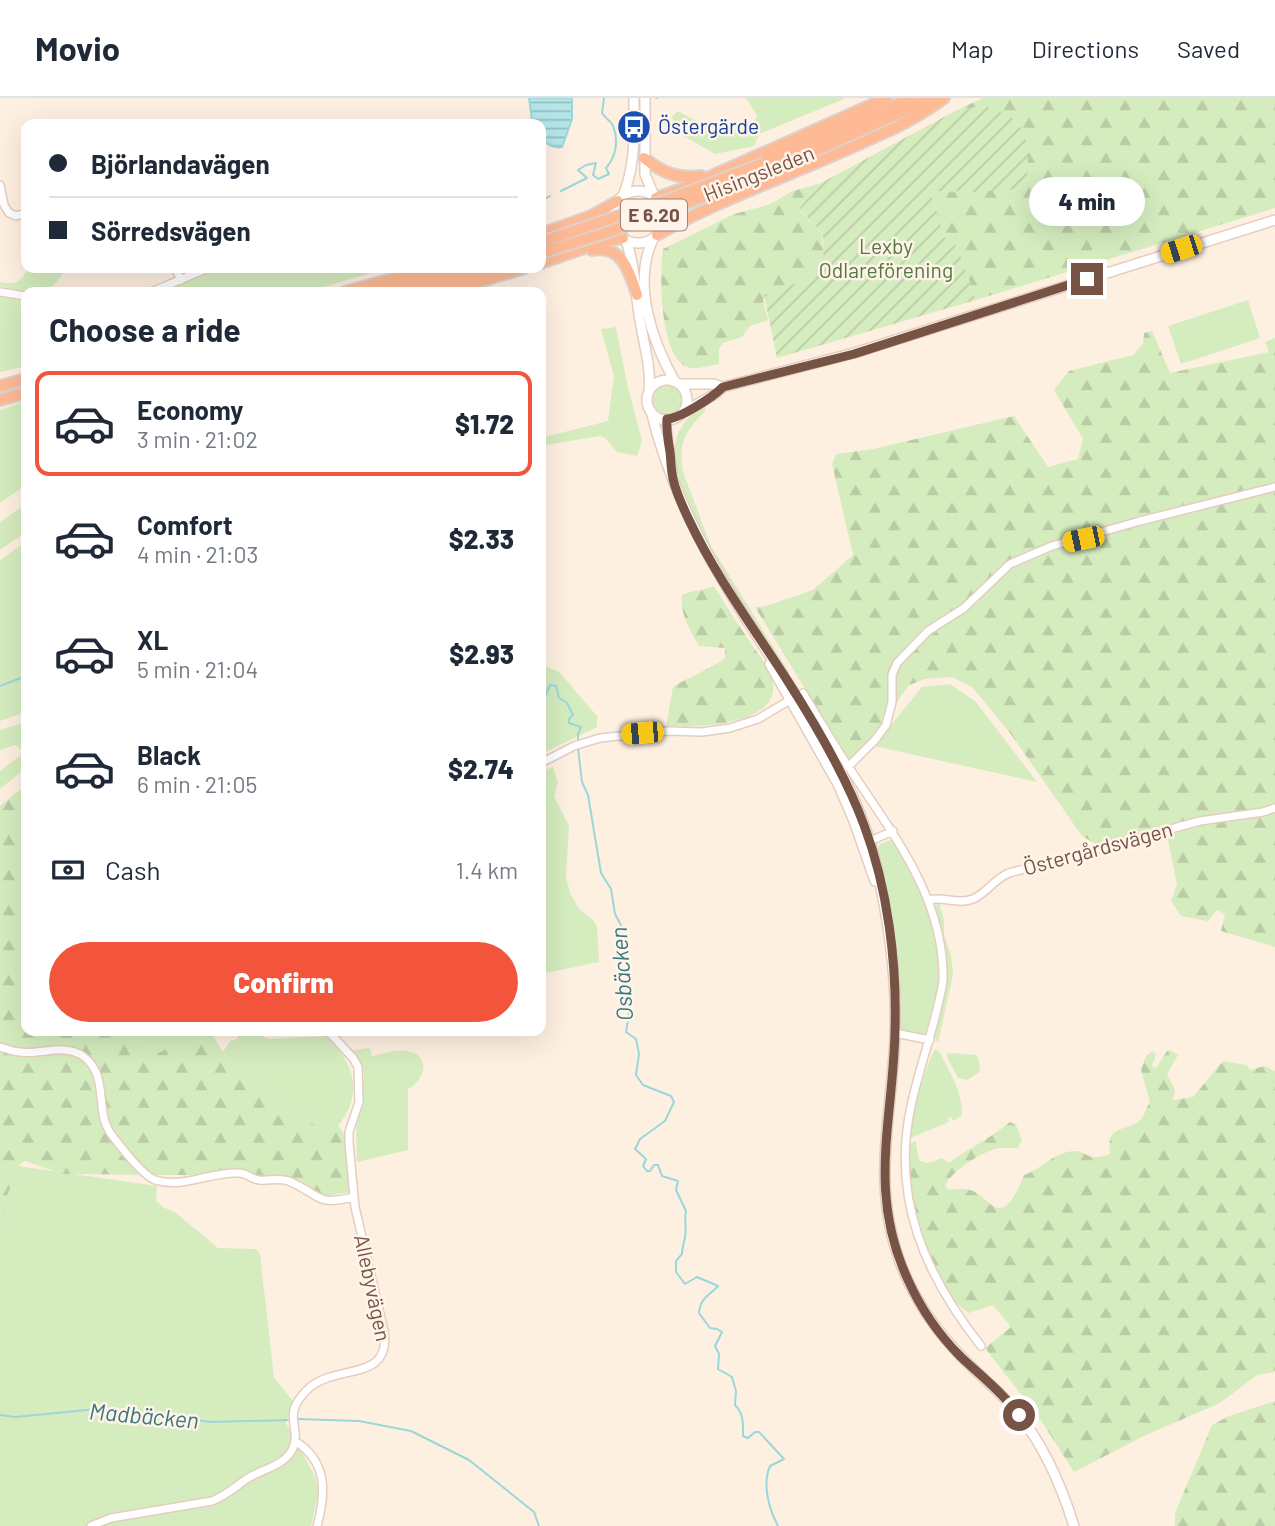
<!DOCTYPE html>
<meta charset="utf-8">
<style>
body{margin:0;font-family:Barlow,sans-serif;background:#f6f6f7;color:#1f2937;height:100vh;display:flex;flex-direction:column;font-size:26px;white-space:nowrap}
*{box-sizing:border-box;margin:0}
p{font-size:23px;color:#747a83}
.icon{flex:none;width:38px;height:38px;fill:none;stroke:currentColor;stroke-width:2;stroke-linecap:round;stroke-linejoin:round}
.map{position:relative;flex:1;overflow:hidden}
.sheet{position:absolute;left:21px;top:189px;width:525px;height:749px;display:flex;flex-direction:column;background:#fff;border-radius:14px;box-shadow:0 7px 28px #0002}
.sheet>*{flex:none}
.top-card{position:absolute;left:21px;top:21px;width:525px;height:154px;border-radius:14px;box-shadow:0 7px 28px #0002;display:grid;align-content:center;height:154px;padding:0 28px;background:#fff}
.end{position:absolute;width:32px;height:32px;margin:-16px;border:9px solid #775346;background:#fff;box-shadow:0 0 0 4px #fff}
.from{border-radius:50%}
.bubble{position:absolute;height:49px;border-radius:24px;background:#fff;box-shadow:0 7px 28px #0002;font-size:23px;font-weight:800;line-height:49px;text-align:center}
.car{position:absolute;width:21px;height:42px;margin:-21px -10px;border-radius:9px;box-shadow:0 0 5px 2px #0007;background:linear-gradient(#f5c518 24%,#345 0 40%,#f5c518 0 76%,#345 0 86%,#f5c518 0)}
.top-card b{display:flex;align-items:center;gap:24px;height:66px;font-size:26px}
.top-card b+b{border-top:2px solid #e0e1e3}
.top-card i{width:18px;height:18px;background:#1f2937}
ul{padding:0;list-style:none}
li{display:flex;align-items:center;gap:21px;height:105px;margin:0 14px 10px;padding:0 14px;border:4px solid transparent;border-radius:14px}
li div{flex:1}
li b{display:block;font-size:26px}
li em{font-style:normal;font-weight:800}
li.current{border-color:#f2553c}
li>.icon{width:63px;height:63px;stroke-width:1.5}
h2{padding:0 28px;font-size:32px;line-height:84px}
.pay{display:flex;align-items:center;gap:18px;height:77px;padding:0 28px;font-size:26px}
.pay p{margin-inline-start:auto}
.action{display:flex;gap:14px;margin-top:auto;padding:14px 28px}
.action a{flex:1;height:80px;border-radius:42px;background:#f2553c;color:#fff;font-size:28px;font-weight:800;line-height:80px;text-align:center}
header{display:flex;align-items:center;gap:42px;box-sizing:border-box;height:98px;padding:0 35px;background:#fff;border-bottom:2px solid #e0e1e3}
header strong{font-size:33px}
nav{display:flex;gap:38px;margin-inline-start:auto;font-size:24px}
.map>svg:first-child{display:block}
.grass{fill:#d5ecbf}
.forest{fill:url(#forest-firs)}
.garden{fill:url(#garden-furrows)}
.water{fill:url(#water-rules);stroke:#9ad7db;stroke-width:2}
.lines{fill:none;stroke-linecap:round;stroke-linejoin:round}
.stream{stroke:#9ad7db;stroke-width:2}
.minor-casing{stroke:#e5cdbf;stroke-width:10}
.tertiary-casing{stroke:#e5cdbf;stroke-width:12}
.trunk-casing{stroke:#dcd2cf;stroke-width:14}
.minor{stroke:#fff;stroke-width:7}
.tertiary{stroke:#fff;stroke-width:9}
.trunk{stroke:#feba95;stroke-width:10}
.trunk-bridge-casing{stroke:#dcd2cf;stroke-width:14;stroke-linecap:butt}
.trunk-bridge{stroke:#feba95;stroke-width:10}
.route{stroke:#775346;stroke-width:9}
.labels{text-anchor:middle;stroke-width:5;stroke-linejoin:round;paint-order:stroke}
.shield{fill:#fff4e9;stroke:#a08377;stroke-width:2}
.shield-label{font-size:19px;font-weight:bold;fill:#775346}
.transit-label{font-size:21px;fill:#164399;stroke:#fff4e9;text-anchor:start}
.street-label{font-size:21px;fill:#775346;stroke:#fff4e9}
.park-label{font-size:21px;fill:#52783b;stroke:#fff4e9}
.water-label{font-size:23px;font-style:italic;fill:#39787e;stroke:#fff4e9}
</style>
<header>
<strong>Movio</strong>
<nav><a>Map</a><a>Directions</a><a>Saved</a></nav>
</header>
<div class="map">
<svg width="1275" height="1428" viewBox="0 0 1275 1428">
<defs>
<pattern id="forest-firs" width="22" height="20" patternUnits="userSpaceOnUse" patternTransform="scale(1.75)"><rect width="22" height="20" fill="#d5ecbf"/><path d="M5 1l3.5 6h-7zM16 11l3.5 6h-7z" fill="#bacca6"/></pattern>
<pattern id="garden-furrows" width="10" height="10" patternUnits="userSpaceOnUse" patternTransform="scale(1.75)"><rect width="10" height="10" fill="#d5ecbf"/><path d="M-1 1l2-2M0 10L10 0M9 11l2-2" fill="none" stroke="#bacca6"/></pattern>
<pattern id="water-rules" width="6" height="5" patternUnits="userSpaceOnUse" patternTransform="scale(1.75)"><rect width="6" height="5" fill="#b4e6e9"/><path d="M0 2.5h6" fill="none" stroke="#97bdbf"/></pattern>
</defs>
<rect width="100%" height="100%" fill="#fef0e1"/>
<path class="grass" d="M746,0H843L844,1L759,36L754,48L715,56L678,35L672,19L678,13C694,22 718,37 735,25L750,28L755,23L757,18Z
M28,170H66C47,204 34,195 0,188V184C16,187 21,184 28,170Z
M216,170H388L307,194H160Z
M0,199L26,203V268L0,274Z
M1248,202L1260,240L1181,266L1168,228Z
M616,229L628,290L642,343L637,358L617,354L605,340L599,338L541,348V340L608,323L614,278L601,231Z
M651 302a16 16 0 1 1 32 0a16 16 0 1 1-32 0Z
M26,303V387L0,405V312Z
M706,306L705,313C685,334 678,344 683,374L711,448L789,574V578C773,560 760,536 747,515C724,477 670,393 675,348C677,330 690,315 706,306Z
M26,406V434L0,452V424Z
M26,444V614L0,623V462Z
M541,567L558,573L567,583L597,618V629L541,656Z
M950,586L976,604L1037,684L874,648L922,589Z
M26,624V670L0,691V673L20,658L22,653L16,647L0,652V632Z
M553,669L558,685L554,698L569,728L566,779L570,795L579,811L593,822L597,828L599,864L541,876V673Z
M891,742L895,743C917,783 940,825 940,872C939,894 931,916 925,937L901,933L900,890L894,829L877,752L880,746Z
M939,804L944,822V837L951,857L953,877L938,945L934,939L948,878L943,839L935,808Z
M118,933H200L177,948L158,955Z
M240,933H249L269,941L326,938C359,970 364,1001 331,1036L317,1029L241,977L223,954L230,943L237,941Z
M370,950L372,958C383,956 397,951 407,953C431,957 426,981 408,991V1052L357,1064L356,1033L364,977L361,964L352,952Z
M936,951L940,955C950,975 963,994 962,1017L953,1023L951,1019L948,1020L949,1024L908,1041L917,996L933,954Z
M949,955L976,957L979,963L980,974L967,982L958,980L946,957Z
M18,1068L157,1088L156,1103L163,1109L176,1115L218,1150L256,1151L260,1156L274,1280L293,1303L286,1325L316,1380L318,1396L311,1428H0V1127L1,1109L8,1096Z"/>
<path class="forest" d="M983,0H1275V110L976,202L957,148L946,143L931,97L935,93L976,94L986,8L957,12Z
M821,85L799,112L823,136L822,145L831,175L767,197L763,202L768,222L750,228L742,239L723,245L719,251V266C711,267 700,271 692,270C659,267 659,175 663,151L734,116L768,107L793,93Z
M1152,233L1170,275L1269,254L1265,244L1275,240V849L1221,833L1225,816L1217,812L1208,823L1181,818L1171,803L1177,786L1165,727L1097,747L1082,738L1010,635L972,589L952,579L925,581L909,587L855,662H849L755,509L766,508L813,492L853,457L832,366L836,356L873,351L1014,318L1048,369L1078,361L1083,341L1054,292L1069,273L1133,257L1143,246L1144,235Z
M714,488C726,508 739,528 752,547C758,556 766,565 770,574C793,627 698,630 666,628L673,589C690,578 709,572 725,560V550L699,548C690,532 680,517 682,497C692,492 703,493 714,488Z
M26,687V933H118L158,955C174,949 196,933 210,933L223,954L241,977L317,1029L331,1035L338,1028L345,1037L349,1094L323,1099L290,1079L274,1078L63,1076L25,1063L18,1068L8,1096L1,1109L0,1127V708Z
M1170,952L1178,957L1167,976L1175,992L1173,1002L1193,999L1223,963L1246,967L1251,972L1264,968L1275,973V1274L1257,1277L1220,1305L1146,1337L1074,1374L1040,1321L985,1250L1011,1229L993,1207L969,1215C937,1197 916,1130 911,1095C908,1079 909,1063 909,1046L916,1044L919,1062C928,1068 934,1063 942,1060L949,1065C969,1050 991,1040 1010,1024L1016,1027L1022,1042L1018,1050C1011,1050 1002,1049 995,1051C977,1057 955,1071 945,1087L948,1091C956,1092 964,1090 970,1092C980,1095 985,1103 993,1108C1009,1118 1019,1088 1024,1077C1041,1072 1054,1053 1076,1053C1082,1053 1087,1058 1093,1059C1098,1060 1105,1058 1110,1056C1105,1023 1129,1036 1142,1020C1145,1016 1147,1008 1150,1004L1141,972L1146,958L1153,953L1156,956L1152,968L1156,970L1167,953Z
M1275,1303V1428H1175V1415L1212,1327L1229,1318Z"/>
<path class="garden" d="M986,8C994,12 1004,15 1012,20C1032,34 1028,69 1026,90L976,94L935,93L931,97L946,143L957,148L976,202L777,260L764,197L824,175L823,136L799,111L821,85L957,12Z"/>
<path class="water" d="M529,0H572V21L562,49C546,51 541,40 541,26H535L532,22Z"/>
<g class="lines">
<path class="stream" d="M656,0H657
M561,93L587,80L578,72L586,67L596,65L593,77L598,81L609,76L606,70C616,59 619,42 613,28C611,23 605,20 602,15L604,0
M541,103L550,98
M512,194L515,190
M0,588L26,578
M541,600L545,599L550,587L556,588L559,600L567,605L573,617L569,621V625L581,629L578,636V644
M578,650L582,684L588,697L601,775L611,791L615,816L623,831L616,840L622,862L618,874L626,889L623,905L629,916L626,934L636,941L639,956L636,977L643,987L671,998L674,1004L665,1023L640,1041L635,1051L646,1061L643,1068L647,1073H650L654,1067H658L662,1078L678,1083L676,1092L686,1113C684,1122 687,1130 685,1139C684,1146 682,1148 682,1156L676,1163V1174L685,1186L697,1179L718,1188C710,1197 700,1200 699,1215L710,1230L717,1231L722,1234L715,1248L719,1256L718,1271L732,1279L736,1293L735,1307C744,1316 743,1326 743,1338L748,1340L755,1334H759L784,1361L770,1368C762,1387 769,1411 778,1428
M0,1317L15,1319L97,1311L212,1324L288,1322
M298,1321L359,1323L411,1333L469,1362L534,1414L539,1428"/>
<g class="minor-casing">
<path id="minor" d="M0,87L4,107L9,115L16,118L26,115
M175,170L181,182
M0,194L26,198
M151,194L208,170
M803,595C818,619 832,644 848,668C891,734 945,799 943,883C936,926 920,966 911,1008C891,1100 925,1177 981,1248
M541,665L574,648L600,640L668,633L702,634L730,630L758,621L790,602
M848,669L875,642L886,627L892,604V577L897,565L928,533L964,510L1010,466L1052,448L1140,423L1275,389
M870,743L893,733
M928,802C943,798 958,807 973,801C987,795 994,781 1009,775L1200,723L1263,714L1275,710
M895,935L930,942
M0,949C7,951 14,954 20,954C40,957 65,945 83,958C110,978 94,1012 111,1036C120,1048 142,1077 155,1082C184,1091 211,1073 239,1075C246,1075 252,1081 259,1082C269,1083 281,1079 291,1084C322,1098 315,1108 354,1099
M295,1343C328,1364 326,1395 317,1428
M91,1428L111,1420L212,1403C226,1398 236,1388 248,1380C263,1371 286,1367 293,1350C302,1328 280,1318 308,1291C335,1265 392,1285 384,1233L355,1109L349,1045V1034L359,1004L358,969L353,960L328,933"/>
</g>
<g class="tertiary-casing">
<path id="tertiary" d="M645,0V76L654,98
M612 119a26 26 0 1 1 52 0a26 26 0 1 1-52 0Z
M623,98C636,66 634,34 634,0
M653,141C632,186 652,243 675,284
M626,142C636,171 635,198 641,228C645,251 651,270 649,293
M647 302a20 20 0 1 1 40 0a20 20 0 1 1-40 0Z
M679,286H713L723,289
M651,313C670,392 708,462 752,530C800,605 858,682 877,771C889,825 897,881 895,936C892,1022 869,1090 904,1174C917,1205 936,1232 959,1256C977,1276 999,1292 1016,1313C1044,1347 1061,1386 1074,1428
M682,315L715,296L723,289L854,255L1275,122
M667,321L666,330L672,373
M770,566L838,686L854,723L875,783"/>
</g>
<g class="trunk-casing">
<path id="trunk" d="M644,60C663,75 677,81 701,78
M764,65L912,0
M766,75L933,0
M656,100L687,89L887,0
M541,136L591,118L618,103
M657,137C721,100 792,77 859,46C889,33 918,20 944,0
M592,152C622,146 630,174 637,197
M541,165L605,143L623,140
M345,194L432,170
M376,194L458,170
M410,194L493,170
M445,194L524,170
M0,288L26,281
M0,302L26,295"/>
</g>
<use href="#minor" class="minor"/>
<use href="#tertiary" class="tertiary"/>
<use href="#trunk" class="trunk"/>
<g class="trunk-bridge-casing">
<path id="trunk-bridge" d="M541,144L676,99L764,65
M541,155L609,134L766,75"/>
</g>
<use href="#trunk-bridge" class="trunk-bridge"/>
</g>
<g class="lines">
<path class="route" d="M1019,1317C1003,1295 981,1278 961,1259C939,1237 921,1211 908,1182C867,1093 893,1024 895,933C897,865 888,791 864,727C845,676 816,627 787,582C753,529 716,479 689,422C683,409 676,395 673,381C671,372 671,363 670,354C668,342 666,332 667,321C681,320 713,299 723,289L854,256L1087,181"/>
</g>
<defs>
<g id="bus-disc" transform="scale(1.75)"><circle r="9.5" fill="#1a4fb4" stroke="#fff4e9"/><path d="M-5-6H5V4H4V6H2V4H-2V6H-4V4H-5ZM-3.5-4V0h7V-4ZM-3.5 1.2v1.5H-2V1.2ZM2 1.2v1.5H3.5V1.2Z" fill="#fff"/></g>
</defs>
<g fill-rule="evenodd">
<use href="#bus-disc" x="634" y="29"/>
</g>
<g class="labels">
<rect class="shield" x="621" y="101.5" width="66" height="31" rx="5"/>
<g class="shield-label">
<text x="654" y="124">E 6.20</text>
</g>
<g class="transit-label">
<text x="658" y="36">Östergärde</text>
</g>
<g class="street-label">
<text transform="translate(759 76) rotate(-22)" y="7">Hisingsleden</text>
<text transform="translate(1098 751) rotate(-15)" y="7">Östergårdsvägen</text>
<text transform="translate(372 1190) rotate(78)" y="7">Allebyvägen</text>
</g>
<g class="park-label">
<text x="886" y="156">Lexby<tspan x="886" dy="24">Odlareförening</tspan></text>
</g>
<g class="water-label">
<text transform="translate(622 876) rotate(-94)" y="8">Osbäcken</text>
<text transform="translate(144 1318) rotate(5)" y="8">Madbäcken</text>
</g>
</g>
</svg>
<i class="end from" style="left:1019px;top:1317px"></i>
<i class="end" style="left:1087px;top:181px"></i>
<div class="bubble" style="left:1029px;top:79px;width:116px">4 min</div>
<i class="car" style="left:1181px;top:151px;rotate:252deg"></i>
<i class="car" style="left:1083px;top:441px;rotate:258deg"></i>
<i class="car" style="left:642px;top:635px;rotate:265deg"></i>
<div class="top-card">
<b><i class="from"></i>Björlandavägen</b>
<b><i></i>Sörredsvägen</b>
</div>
<section class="sheet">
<h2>Choose a ride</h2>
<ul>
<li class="current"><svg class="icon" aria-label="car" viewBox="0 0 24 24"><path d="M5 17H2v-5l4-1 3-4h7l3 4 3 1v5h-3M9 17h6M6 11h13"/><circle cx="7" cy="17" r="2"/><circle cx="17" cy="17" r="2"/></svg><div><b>Economy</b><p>3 min · 21:02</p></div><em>$1.72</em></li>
<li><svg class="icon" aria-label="car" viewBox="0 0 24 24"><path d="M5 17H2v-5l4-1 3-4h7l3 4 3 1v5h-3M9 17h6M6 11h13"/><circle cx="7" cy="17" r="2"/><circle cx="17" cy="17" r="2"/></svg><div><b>Comfort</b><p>4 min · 21:03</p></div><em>$2.33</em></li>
<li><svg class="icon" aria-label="car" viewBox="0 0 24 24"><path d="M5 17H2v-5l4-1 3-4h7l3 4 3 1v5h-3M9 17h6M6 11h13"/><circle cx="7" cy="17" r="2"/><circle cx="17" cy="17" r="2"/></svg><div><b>XL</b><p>5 min · 21:04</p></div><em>$2.93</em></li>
<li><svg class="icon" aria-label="car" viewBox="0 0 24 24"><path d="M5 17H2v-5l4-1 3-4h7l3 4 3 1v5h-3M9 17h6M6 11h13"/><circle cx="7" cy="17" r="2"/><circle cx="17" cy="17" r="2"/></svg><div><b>Black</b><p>6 min · 21:05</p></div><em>$2.74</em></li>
</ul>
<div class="pay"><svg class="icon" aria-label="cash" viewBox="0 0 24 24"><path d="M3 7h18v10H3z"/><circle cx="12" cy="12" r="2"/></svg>Cash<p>1.4 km</p></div>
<div class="action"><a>Confirm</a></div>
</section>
</div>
